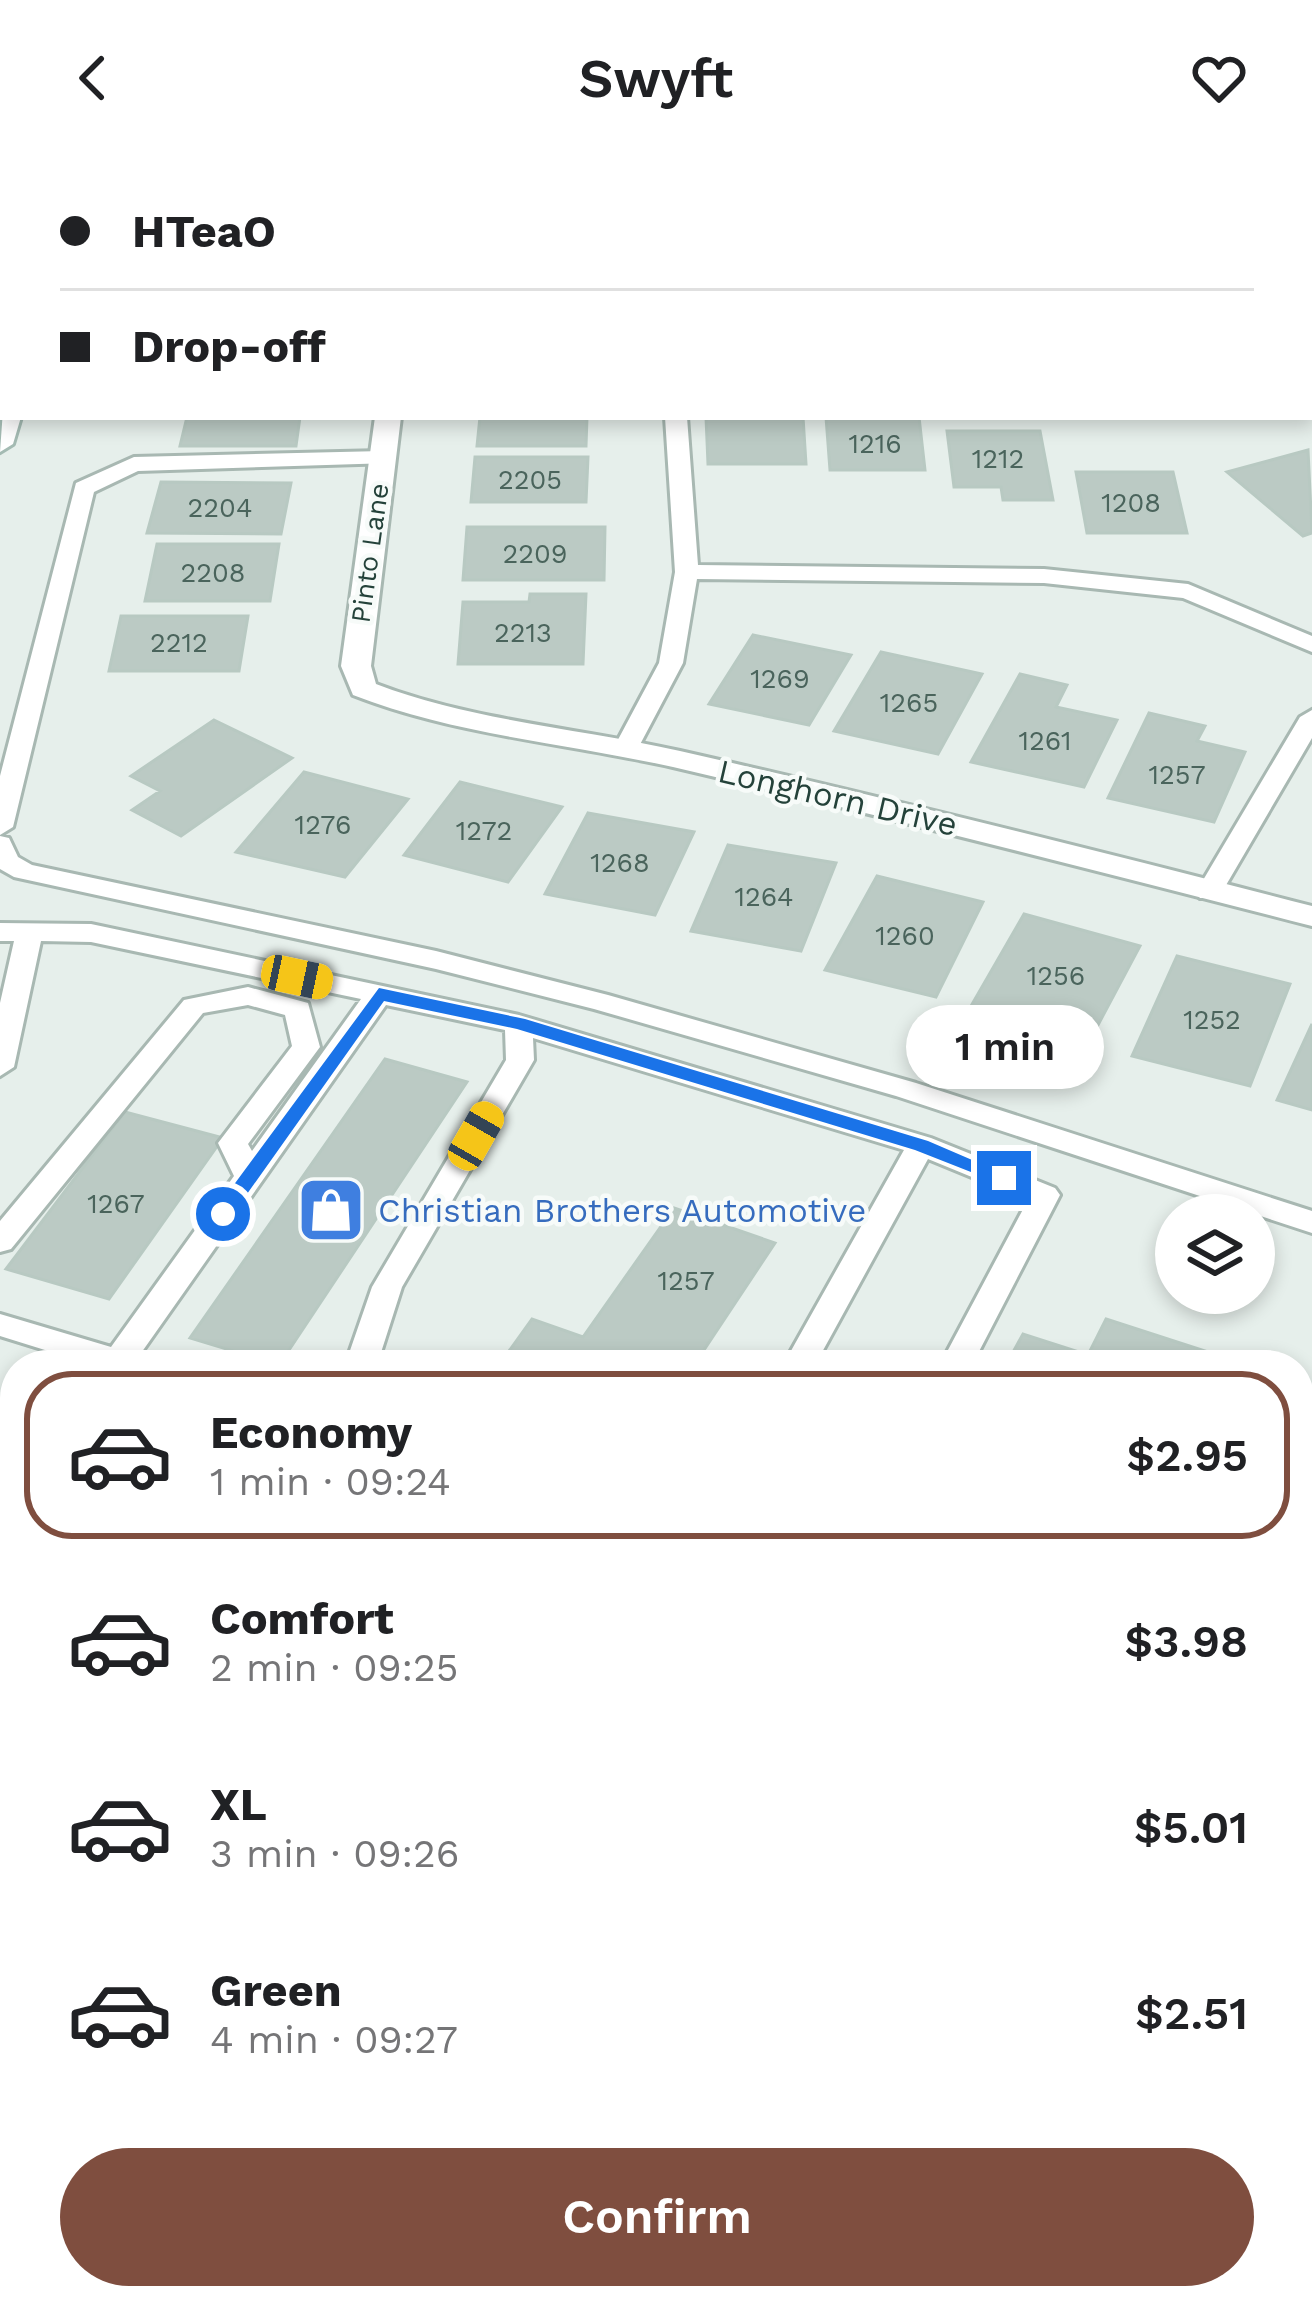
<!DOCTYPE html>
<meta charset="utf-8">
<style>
body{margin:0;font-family:"Work Sans",sans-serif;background:#f6f6f6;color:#202124;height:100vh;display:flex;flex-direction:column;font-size:45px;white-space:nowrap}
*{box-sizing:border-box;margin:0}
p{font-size:39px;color:#757577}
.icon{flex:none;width:66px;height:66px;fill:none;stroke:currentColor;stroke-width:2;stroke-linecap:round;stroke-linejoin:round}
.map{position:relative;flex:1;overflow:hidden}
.sheet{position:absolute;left:0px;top:1194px;width:1314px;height:960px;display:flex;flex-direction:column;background:#fff;border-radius:48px 48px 0 0;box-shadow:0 6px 18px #0003}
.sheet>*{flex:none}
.hud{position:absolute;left:0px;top:0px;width:1314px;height:264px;box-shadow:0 6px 18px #0003;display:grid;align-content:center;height:264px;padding:0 60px;background:#fff}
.tools{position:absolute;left:1155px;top:1038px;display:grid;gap:24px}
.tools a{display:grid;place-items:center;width:120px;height:120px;border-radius:50%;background:#fff;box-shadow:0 6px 18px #0003;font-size:60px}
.end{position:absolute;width:54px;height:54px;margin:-27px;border:15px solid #1a73e8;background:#fff;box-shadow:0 0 0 6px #fff}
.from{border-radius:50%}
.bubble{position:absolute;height:84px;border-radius:42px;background:#fff;box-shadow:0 6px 18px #0003;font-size:39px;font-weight:600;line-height:84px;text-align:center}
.car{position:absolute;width:36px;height:72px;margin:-36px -18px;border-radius:15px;box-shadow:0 0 9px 3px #0007;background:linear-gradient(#f5c518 24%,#345 0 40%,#f5c518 0 76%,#345 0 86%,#f5c518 0)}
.hud b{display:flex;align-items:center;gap:42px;height:114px;font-size:45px}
.hud b+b{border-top:3px solid #e0e0e0}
.hud i{width:30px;height:30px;background:#202124}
ul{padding:21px 0 0;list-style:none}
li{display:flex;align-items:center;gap:36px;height:168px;margin:0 24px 18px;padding:0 36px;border:6px solid transparent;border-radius:48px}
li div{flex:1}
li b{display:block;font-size:45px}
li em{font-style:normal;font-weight:600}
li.on{border-color:#7f4e3f}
li>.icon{width:108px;height:108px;stroke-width:1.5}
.cta{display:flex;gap:24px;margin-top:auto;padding:24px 60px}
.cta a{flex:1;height:138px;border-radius:72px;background:#7f4e3f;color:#fff;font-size:48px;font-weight:600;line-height:138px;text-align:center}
header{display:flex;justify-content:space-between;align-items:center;height:156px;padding:0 60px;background:#fff;font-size:54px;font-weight:600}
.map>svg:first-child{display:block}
.built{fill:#d4dfda}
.building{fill:#bbcac4;stroke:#b8c9c2;stroke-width:3}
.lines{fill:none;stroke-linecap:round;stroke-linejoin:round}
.lane-casing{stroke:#a8b8b2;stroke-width:6}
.street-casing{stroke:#a8b8b2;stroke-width:6}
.secondary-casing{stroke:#a4bbb3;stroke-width:6}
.primary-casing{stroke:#c2cac8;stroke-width:6}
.lane{fill:#fff;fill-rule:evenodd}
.street{fill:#fff;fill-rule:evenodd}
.secondary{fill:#fff;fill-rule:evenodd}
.primary{fill:#6aa596;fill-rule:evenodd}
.route{fill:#1a73e8}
.labels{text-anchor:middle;stroke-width:9;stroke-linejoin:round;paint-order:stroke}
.number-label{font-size:27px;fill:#4a645c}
.far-street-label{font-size:27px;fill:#24423a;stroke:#f7fbf9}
.street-label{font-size:33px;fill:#24423a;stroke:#f7fbf9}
.shop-label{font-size:33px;fill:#366cbe;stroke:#f7fbf9;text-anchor:start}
</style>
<header><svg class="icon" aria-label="back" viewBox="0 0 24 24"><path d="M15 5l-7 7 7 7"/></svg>Swyft<svg class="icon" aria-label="heart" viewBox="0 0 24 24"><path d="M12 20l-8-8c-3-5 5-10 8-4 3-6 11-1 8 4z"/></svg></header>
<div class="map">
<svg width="1312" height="2154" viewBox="0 0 1312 2154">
<rect width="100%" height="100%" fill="#e6efeb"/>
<path class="built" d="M0,1641L15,1646V2139H1056L1086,2154H0Z"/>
<path class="building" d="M187,261H300L296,290H180Z
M480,261H587L586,290H477Z
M706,261H803L806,308H708Z
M826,261H919L925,314H830Z
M947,275H1040L1053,344H1003L1001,331H954Z
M1308,294L1312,377L1303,380L1227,316Z
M475,301H588L586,346H471Z
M1076,316H1173L1187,377H1087Z
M161,326L291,327L281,378L147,377Z
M467,371H605L604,424H463Z
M157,388H279L270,445H145Z
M530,438H586L583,508H458L463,446H529Z
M121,460H248L239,515H109Z
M753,479L851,499L809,569L709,548Z
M881,496L982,518L938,598L834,575Z
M1020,518L1067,529L1056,551L1117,564L1084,631L971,606Z
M1149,557L1205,570L1197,585L1245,596L1214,666L1108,642Z
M214,564L292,602L181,680L132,654L160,635L131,620Z
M304,616L408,643L345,721L236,696Z
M460,626L562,651L508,726L404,699Z
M588,657L694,676L655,759L545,738Z
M728,689L836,707L801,795L691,775Z
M877,720L983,746L936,841L825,814Z
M1024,758L1140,790L1090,884L971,850Z
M1177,800L1290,828L1250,930L1132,900Z
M1312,868V954L1277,944Z
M385,903L467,926L279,1209L190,1182Z
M125,956L223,982L109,1143L6,1113Z
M674,1052L775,1087L694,1209H499L532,1163L583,1181Z
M1106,1163L1248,1209L1007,1207L1023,1178L1088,1199Z
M1299,1226L1312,1230V1358L1299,1354Z
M0,1746L15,1752V2043L0,2036Z"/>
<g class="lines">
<g class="lane-casing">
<path id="lane" d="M284,0H304V3H284Z
M1311,86H1312V99H1311Z
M665,261H687L698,409L1044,413L1188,428L1312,480V496L1183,442L1044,427L697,423L683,507L635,598H617L613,593L659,507L675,416Z
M383,295L394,302L391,307L138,315L94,336L13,671L0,679V620L76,327L134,301Z
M1312,554V582L1222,736L1218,742H1200L1196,736L1300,561Z
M0,680L9,682L18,701L32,709L436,795L608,839L916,927L1312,1055V1077L896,940L594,853L436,813L14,721L0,713Z
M0,767L91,768L519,859L931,982L1055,1032L1060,1039L972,1209H940L1028,1044L928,1003L815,1209H783L904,994L533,882L534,904L402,1131L377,1209H345L372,1131L506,904L505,874L386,849L139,1200L147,1209H93L0,1180V1158L111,1191L234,1020L218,987L292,890L285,859L248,849L203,857L11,1093L0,1096V1065L184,844L248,831L308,847L320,891L248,988L252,995L361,843L91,786L41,785L14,911L0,920V847L14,785H0Z
M1299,1605L1312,1610V1642L1299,1637Z
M327,2139H381L374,2154H320Z"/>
</g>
<g class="street-casing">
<path id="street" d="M0,51H3V65H0Z
M0,94H3V108H0Z
M375,261H401L371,510L376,528C472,565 579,572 680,595C892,643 1102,696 1312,750V770C1099,715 887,661 673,611C566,587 455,579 353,539L341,510Z"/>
</g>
<g class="secondary-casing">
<path id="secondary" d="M76,0H98V3H76Z
M3,254V261H21L13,288L0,296Z"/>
</g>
<g class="primary-casing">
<path id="primary" d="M0,1333L15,1337V1367L0,1363Z
M0,1507L15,1512V1546L0,1541Z
M1299,1820L1312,1825V1866L1299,1861Z
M1299,2019L1312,2024V2070L1299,2065Z"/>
</g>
<use href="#lane" class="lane"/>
<use href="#street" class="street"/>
<use href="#secondary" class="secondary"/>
<use href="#primary" class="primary"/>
</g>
<path class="route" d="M379,832L525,863L928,985L1014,1022L1004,1029L915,994L517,873L384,845L230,1062H216V1053Z"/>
<defs>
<g id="shop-square" transform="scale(3.45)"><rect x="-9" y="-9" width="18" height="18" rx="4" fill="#3f7fe0" stroke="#f7fbf9"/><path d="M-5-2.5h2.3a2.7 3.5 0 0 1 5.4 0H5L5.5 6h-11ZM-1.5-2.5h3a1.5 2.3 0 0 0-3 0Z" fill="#fff"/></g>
</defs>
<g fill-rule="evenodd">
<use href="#shop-square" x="331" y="1054"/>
</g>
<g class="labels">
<g class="number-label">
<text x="875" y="297">1216</text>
<text x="998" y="312">1212</text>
<text x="530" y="333">2205</text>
<text x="1131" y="356">1208</text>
<text x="220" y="361">2204</text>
<text x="535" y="407">2209</text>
<text x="213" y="426">2208</text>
<text x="523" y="486">2213</text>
<text x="179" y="496">2212</text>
<text x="780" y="532">1269</text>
<text x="909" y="556">1265</text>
<text x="1045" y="594">1261</text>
<text x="1177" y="628">1257</text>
<text x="323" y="678">1276</text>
<text x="484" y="684">1272</text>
<text x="620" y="716">1268</text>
<text x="764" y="750">1264</text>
<text x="905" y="789">1260</text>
<text x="1056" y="829">1256</text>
<text x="1212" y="873">1252</text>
<text x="116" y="1057">1267</text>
<text x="686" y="1134">1257</text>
</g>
<g class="far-street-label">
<text transform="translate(370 397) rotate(-82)" y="9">Pinto Lane</text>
</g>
<g class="street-label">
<text transform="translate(838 641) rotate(13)" y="12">Longhorn Drive</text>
</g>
<g class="shop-label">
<text x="378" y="1066">Christian Brothers Automotive</text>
</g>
</g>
</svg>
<div class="tools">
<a><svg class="icon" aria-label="layers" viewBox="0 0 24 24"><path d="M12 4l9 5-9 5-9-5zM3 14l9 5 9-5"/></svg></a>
</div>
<i class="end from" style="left:223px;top:1058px"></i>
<i class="end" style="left:1004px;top:1022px"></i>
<div class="bubble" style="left:906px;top:849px;width:198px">1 min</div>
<i class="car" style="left:297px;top:821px;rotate:102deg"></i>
<i class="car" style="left:476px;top:980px;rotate:30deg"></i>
<div class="hud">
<b><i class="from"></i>HTeaO</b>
<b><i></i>Drop-off</b>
</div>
<section class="sheet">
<ul>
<li class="on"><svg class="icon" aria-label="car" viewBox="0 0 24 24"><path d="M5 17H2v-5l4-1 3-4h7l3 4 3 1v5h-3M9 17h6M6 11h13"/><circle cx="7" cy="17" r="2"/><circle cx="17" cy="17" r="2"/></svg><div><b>Economy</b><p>1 min · 09:24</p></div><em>$2.95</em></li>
<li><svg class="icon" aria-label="car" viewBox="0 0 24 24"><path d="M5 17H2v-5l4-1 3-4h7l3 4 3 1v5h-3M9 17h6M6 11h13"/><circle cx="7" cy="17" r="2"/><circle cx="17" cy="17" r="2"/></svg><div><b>Comfort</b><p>2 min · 09:25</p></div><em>$3.98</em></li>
<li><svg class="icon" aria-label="car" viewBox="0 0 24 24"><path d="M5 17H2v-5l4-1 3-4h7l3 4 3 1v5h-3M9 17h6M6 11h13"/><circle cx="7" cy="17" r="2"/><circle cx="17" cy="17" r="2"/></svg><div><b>XL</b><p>3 min · 09:26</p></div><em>$5.01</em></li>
<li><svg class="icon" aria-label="car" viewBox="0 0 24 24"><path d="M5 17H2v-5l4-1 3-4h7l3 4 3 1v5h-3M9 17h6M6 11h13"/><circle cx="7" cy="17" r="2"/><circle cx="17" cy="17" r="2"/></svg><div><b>Green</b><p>4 min · 09:27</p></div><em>$2.51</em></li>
</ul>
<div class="cta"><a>Confirm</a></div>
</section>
</div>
